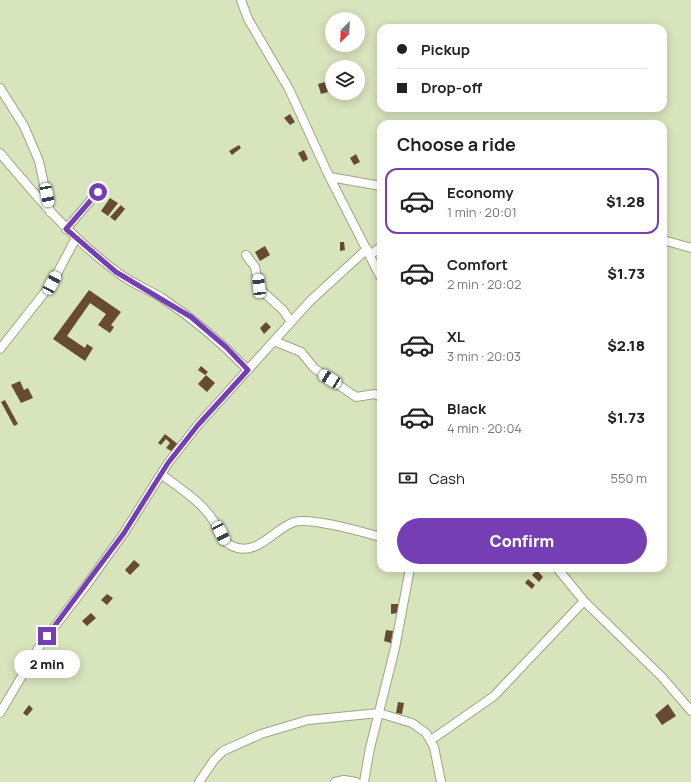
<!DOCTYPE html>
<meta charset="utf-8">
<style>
body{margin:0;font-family:Manrope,sans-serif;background:#f2f2f2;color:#222;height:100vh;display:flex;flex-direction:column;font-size:15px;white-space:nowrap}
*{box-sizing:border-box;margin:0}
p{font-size:13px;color:#767676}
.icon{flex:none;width:22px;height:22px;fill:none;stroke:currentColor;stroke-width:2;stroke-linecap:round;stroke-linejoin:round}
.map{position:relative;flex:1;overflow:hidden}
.drawer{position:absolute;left:377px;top:120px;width:290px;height:452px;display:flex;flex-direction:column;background:#fff;border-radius:12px;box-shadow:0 2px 10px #0003}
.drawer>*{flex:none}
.guide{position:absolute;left:377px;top:24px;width:290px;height:88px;border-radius:12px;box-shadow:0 2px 10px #0003;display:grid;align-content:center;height:88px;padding:0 20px;background:#fff}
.needle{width:26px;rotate:204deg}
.controls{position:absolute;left:325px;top:12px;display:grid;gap:8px}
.controls a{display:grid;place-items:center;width:40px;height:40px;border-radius:50%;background:#fff;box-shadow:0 2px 10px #0003;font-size:20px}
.end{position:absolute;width:18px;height:18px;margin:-9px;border:5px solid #753eb5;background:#fff;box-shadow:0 0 0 2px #fff}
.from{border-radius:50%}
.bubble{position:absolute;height:28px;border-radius:14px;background:#fff;box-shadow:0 2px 10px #0003;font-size:13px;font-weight:800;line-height:28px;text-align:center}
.car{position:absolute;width:12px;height:24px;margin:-12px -6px;border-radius:5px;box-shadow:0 0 3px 1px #0007;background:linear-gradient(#fff 24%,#345 0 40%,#fff 0 76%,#345 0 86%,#fff 0)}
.guide b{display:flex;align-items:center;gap:14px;height:38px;font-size:15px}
.guide b+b{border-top:1px solid #e0e0e0}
.guide i{width:10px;height:10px;background:#222}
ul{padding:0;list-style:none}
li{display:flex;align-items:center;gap:12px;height:66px;margin:0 8px 6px;padding:0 12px;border:2px solid transparent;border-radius:12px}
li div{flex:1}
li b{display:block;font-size:15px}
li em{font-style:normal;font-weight:800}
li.selected{border-color:#753eb5}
li>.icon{width:36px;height:36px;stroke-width:1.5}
h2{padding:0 20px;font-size:18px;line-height:48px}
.pay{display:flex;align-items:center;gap:10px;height:44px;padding:0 20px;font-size:15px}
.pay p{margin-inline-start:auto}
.action{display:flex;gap:8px;margin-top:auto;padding:8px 20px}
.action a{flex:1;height:46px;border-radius:24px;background:#753eb5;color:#fff;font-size:16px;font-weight:800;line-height:46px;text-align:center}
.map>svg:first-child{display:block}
.building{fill:#674a32}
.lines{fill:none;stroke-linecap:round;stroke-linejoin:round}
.minor-casing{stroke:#9ca681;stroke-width:10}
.minor{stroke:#fff;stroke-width:8}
.route{stroke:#753eb5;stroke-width:5}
</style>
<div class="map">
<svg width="691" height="782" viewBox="0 0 691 782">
<rect width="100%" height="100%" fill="#d8e4bc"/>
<path class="building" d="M325,82L328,92L321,94L318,84Z
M290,114L295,122L290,125L284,118Z
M239,145L241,148L232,155L229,151Z
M304,150L308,159L303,162L298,153Z
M356,154L360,162L354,165L350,158Z
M110,198L118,203L108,216L101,211Z
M121,205L125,209L115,221L110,217Z
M340,242H344L345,250L340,251Z
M265,246L270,255L260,261L255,252Z
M89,290L121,312L111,325L114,327L110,333L98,325L106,314L90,303L67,336L85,348L87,344L93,348L85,361L53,339Z
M266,322L271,327L264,334L260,328Z
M201,366L208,372L205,375L198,370Z
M206,375L215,383L207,392L198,384Z
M20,381L24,390L28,388L33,398L21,403L11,385Z
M5,400L18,424L14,426L1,402Z
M165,434L179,445L173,452L166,448L170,443L166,439L161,445L158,443Z
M134,560L140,565L130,575L125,570Z
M537,570L543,577L539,582L532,575Z
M528,579L535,585L532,589L525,583Z
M107,594L113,598L107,605L101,600Z
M391,604H398V613L391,614Z
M91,613L96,618L87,626L82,621Z
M386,630L393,631L391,643L384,641Z
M53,659L60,661L57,671L50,668Z
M398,702L404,703L402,714L396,713Z
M668,704L676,716L662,725L655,715Z
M29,705L33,709L27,716L23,713Z"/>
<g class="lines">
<g class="minor-casing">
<path id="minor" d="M241,0L248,19L289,89L329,176L381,278
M0,88L24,126L39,161L50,212
M0,153C36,196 71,238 117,272C131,283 147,289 162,298C194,319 221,342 248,370
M330,177L381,186
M66,229L98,192
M663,240L691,248
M246,255L255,267L259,286L262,291L283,310L291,322
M370,255L381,247
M274,341L301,352L314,368L356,397L375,394L381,397
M0,349L52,283L76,238
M161,474C179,488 201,501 213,520C218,528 222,541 230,545C256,559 272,530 294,522C312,517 362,532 381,537
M557,568L584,601L662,677L691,711
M0,713L39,647L88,583L124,533L168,463L198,425L310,301L367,249
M431,740L494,696L584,601
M199,782L214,760L223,751L261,734L308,720L379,713L412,723L426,733L434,747L441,782
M335,782L344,780L356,782
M364,782L370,748L395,648L410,568"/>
</g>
<use href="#minor" class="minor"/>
</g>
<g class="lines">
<path class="route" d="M47,636L124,533L168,463L198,425L248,370L226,347L191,317L116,272L66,229L98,192"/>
</g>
</svg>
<div class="controls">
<a><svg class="needle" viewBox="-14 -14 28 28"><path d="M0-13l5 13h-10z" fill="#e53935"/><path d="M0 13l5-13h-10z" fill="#767676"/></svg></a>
<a><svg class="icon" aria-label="layers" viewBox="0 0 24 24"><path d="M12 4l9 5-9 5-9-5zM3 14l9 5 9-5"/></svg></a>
</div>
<i class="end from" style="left:98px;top:192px"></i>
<i class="end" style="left:47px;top:636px"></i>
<div class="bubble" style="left:14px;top:650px;width:66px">2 min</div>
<i class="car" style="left:47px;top:195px;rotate:169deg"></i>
<i class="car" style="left:52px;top:283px;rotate:28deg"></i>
<i class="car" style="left:259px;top:286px;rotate:354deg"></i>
<i class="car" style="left:330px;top:379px;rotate:302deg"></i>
<i class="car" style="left:221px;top:533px;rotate:154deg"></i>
<div class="guide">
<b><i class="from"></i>Pickup</b>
<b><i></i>Drop-off</b>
</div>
<section class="drawer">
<h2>Choose a ride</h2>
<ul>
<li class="selected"><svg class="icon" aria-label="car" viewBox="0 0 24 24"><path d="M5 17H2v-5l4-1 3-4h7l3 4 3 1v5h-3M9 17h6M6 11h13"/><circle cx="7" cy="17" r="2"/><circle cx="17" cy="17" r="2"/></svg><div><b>Economy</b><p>1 min · 20:01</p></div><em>$1.28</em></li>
<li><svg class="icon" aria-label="car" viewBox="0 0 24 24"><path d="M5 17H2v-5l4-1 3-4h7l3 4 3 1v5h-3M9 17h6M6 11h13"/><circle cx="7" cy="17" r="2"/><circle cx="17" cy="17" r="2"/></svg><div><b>Comfort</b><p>2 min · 20:02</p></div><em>$1.73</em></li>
<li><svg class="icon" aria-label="car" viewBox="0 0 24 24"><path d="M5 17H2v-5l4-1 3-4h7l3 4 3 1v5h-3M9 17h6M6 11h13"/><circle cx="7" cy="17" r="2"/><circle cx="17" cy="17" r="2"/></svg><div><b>XL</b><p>3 min · 20:03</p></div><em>$2.18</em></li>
<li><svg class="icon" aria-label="car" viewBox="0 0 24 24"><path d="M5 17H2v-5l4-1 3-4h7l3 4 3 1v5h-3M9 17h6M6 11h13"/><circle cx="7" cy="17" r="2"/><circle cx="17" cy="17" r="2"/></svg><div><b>Black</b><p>4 min · 20:04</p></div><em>$1.73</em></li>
</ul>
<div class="pay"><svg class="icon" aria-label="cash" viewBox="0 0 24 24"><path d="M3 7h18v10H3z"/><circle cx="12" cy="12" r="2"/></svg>Cash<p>550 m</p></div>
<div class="action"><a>Confirm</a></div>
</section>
</div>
